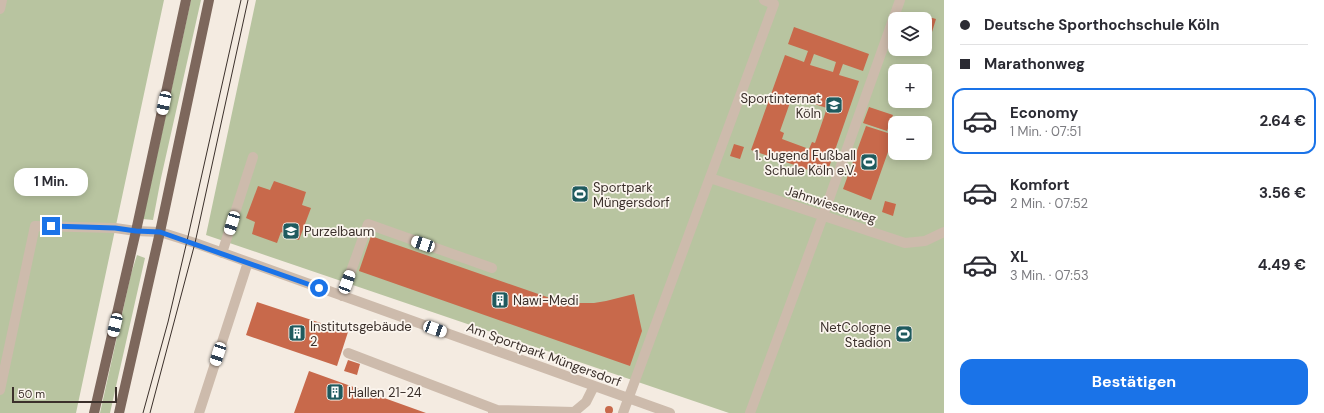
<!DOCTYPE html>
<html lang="de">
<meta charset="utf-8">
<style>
body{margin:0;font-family:"DM Sans",sans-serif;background:#f7f7f7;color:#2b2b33;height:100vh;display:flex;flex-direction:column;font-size:15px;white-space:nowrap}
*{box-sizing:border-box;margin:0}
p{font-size:13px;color:#7c7c81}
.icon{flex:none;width:22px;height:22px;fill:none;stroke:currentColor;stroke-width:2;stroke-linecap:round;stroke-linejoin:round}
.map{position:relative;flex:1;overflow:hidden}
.side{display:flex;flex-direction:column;background:#fff;width:380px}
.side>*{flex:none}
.guide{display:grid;align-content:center;height:88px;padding:0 16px;background:#fff}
.fabs{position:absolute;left:888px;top:12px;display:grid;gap:8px}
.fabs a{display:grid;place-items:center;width:44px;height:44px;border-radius:8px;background:#fff;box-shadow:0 2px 10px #0003;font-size:20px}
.scale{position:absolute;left:12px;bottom:10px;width:105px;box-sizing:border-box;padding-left:4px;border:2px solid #3b302b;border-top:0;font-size:11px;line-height:14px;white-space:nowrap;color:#3b302b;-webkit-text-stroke:3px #fbf5ee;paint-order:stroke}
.end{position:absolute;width:18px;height:18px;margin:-9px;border:5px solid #1a73e8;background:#fff;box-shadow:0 0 0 2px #fff}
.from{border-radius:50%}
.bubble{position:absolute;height:28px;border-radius:12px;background:#fff;box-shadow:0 2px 10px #0003;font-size:13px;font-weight:700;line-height:28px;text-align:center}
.car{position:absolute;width:12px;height:24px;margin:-12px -6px;border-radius:5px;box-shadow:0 0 3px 1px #0007;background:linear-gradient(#fff 24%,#345 0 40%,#fff 0 76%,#345 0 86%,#fff 0)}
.guide b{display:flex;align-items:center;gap:14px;height:38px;font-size:15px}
.guide b+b{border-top:1px solid #e1e1e2}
.guide i{width:10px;height:10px;background:#2b2b33}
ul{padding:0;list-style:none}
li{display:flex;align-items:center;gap:12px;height:66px;margin:0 8px 6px;padding:0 8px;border:2px solid transparent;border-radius:12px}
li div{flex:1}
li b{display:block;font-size:15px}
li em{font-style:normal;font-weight:700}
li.on{border-color:#1a73e8}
li>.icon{width:36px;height:36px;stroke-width:1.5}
.action{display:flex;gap:8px;margin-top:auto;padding:8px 16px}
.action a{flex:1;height:46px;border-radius:12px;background:#1a73e8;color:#fff;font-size:16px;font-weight:700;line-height:46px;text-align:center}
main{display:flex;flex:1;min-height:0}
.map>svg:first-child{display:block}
.green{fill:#b8c4a0;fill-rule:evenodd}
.building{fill:#c8694b;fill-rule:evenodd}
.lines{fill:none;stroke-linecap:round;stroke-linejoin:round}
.minor{stroke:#cdbbac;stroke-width:10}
.major{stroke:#7d675c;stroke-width:10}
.tram{stroke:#3b302b;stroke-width:1}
.route{stroke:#1a73e8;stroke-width:5}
.labels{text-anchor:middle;stroke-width:3.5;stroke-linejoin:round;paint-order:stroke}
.poi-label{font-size:13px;fill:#3b302b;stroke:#fbf5ee;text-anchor:start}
.street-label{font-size:13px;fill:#3b302b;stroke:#fbf5ee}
</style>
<main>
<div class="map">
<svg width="944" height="413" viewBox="0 0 944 413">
<rect width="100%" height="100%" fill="#f4ebe1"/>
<path class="green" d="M0,0H164L76,413H0Z
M191,0H201L161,178L153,220L143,219Z
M256,0H944V413H729L206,235ZM895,19H925V49H895ZM895,71H925V101H895ZM895,123H925V153H895Z
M137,255L145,258L110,413H100L131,274Z"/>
<path class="building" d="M925,16L936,19L932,32L925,29V19H924Z
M794,27L869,54L863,71L843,64L839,75L859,81L826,176L751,150L785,55L804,62L808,51L788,44ZM814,54L836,62L833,72L810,65ZM792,97L827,108L815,143L812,142L809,149L782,139L784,133L780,131Z
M869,107L893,115L887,131L863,123Z
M866,126L894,135L871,200L843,189Z
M734,144L744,147L740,159L730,156Z
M274,181L306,192L302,205L311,208L299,240L283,235V233L281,232L277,243L252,234L255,222L246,218L258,186L270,190Z
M885,201L896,204L893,216L882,212Z
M371,236L550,298L574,303H594L606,301L634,294L642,331L630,366L359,271Z
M257,302L348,332L337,366L246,335Z
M348,360L360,364L357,375L344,371Z
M309,371L426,413H294Z
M605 410a4 4 0 1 1 8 0a4 4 0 1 1-8 0Z"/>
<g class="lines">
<path class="minor" d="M0,9L2,0
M710,178L905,243L925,241L944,232
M222,253L253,157
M342,296L368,224L492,268
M348,353L497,410
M0,390L35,226L115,228L136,231L160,232L195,243L670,413
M199,413L248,262
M493,413L497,410L574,412L586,402L594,386
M623,413L774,4L764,0
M750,413L823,216L900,0"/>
<path class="major" d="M94,413L136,231L186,0
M119,413L160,232L209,0"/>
<path class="tram" d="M143,413L168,322L187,241L241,0
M150,413L195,243L248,0"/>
</g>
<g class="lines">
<path class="route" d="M51,226L115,228L136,231L160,232L319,288"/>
</g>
<defs>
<g id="school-square" transform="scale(0.9)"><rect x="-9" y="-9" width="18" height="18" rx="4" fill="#1f5a5e" stroke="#fbf5ee"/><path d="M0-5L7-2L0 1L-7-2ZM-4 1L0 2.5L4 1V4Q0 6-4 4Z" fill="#fff"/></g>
<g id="stadium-square" transform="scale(0.9)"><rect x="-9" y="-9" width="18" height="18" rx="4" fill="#1f5a5e" stroke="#fbf5ee"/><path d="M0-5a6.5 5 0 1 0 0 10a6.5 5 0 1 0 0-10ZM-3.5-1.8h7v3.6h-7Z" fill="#fff"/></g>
<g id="building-square" transform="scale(0.9)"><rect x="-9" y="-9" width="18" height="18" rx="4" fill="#1f5a5e" stroke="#fbf5ee"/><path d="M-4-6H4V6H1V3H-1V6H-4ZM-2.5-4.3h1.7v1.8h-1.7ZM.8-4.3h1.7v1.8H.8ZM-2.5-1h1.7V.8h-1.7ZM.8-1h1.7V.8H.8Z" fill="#fff"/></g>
</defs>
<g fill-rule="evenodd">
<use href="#school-square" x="834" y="105"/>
<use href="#stadium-square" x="869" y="162"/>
<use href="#stadium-square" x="580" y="194"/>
<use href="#school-square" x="291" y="231"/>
<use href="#building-square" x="500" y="300"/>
<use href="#building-square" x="297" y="333"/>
<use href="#stadium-square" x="904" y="334"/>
<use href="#building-square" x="335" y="392"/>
</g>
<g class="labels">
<g class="poi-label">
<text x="821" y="103" text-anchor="end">Sportinternat<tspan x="821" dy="15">Köln</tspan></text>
<text x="856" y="160" text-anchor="end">1. Jugend Fußball<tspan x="856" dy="15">Schule Köln e.V.</tspan></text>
<text x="593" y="192">Sportpark<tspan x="593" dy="15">Müngersdorf</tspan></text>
<text x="304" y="236">Purzelbaum</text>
<text x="513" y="305">Nawi-Medi</text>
<text x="310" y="331">Institutsgebäude<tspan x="310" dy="15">2</tspan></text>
<text x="891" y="332" text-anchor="end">NetCologne<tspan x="891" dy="15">Stadion</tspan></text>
<text x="348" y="397">Hallen 21-24</text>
</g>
<g class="street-label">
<text transform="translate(831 204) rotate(18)" y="5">Jahnwiesenweg</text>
<text transform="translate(544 354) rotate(20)" y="5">Am Sportpark Müngersdorf</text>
</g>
</g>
</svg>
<div class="fabs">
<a><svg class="icon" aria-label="layers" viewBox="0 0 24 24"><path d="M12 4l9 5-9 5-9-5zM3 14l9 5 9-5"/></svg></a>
<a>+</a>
<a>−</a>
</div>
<div class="scale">50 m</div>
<i class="end from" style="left:319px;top:288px"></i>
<i class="end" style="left:51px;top:226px"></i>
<div class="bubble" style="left:14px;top:168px;width:74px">1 Min.</div>
<i class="car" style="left:164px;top:103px;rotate:192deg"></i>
<i class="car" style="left:232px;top:223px;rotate:197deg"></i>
<i class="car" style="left:423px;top:244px;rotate:289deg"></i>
<i class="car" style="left:347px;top:282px;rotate:20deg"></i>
<i class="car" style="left:115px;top:325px;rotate:193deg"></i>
<i class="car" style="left:435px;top:329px;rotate:110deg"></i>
<i class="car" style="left:218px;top:354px;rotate:198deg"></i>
</div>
<section class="side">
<div class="guide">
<b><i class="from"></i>Deutsche Sporthochschule Köln</b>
<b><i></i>Marathonweg</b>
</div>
<ul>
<li class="on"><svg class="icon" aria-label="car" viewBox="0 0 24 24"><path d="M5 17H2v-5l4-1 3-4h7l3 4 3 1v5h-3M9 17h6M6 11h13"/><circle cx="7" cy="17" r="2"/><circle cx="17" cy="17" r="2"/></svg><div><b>Economy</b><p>1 Min. · 07:51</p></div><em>2.64 €</em></li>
<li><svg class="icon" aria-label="car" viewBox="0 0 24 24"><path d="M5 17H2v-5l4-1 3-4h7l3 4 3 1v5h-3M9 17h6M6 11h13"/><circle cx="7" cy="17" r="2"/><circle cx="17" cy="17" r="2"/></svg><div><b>Komfort</b><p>2 Min. · 07:52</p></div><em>3.56 €</em></li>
<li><svg class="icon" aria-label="car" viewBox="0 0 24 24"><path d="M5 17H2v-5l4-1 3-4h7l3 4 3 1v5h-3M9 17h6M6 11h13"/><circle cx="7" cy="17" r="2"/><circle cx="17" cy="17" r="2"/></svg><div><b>XL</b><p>3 Min. · 07:53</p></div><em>4.49 €</em></li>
</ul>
<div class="action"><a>Bestätigen</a></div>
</section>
</main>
